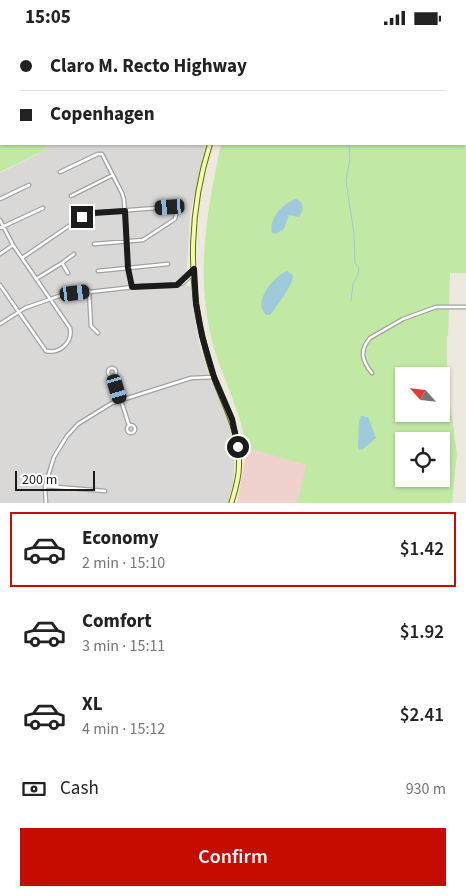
<!DOCTYPE html>
<meta charset="utf-8">
<style>
body{margin:0;font-family:"Source Sans 3",sans-serif;background:#f6f6f6;color:#222;height:100vh;display:flex;flex-direction:column;font-size:19px;white-space:nowrap}
*{box-sizing:border-box;margin:0}
p{font-size:16px;color:#767676}
.icon{flex:none;width:28px;height:28px;fill:none;stroke:currentColor;stroke-width:2;stroke-linecap:round;stroke-linejoin:round}
.map{position:relative;height:468px;overflow:hidden}
.sheet{display:flex;flex-direction:column;background:#fff;flex:1}
.sheet>*{flex:none}
.top-card{position:absolute;left:0px;top:0px;width:466px;height:110px;box-shadow:0 1px 4px #0004;display:grid;align-content:center;height:110px;padding:0 20px;background:#fff}
.needle{width:32px;rotate:297deg}
.fabs{position:absolute;left:395px;top:332px;display:grid;gap:10px}
.fabs a{display:grid;place-items:center;width:55px;height:55px;border-radius:0px;background:#fff;box-shadow:0 1px 4px #0004;font-size:25px}
.scale{position:absolute;left:15px;bottom:12px;width:80px;box-sizing:border-box;padding-left:5px;border:2px solid #1b1b1b;border-top:0;font-size:14px;line-height:18px;white-space:nowrap;color:#1b1b1b;-webkit-text-stroke:4px #fff;paint-order:stroke}
.end{position:absolute;width:22px;height:22px;margin:-11px;border:6px solid #1b1b1b;background:#fff;box-shadow:0 0 0 2px #fff}
.from{border-radius:50%}
.car{position:absolute;width:15px;height:30px;margin:-15px -8px;border-radius:6px;box-shadow:0 0 4px 1px #0007;background:linear-gradient(#222 24%,#8ab4d8 0 40%,#222 0 76%,#8ab4d8 0 86%,#222 0)}
.top-card b{display:flex;align-items:center;gap:18px;height:48px;font-size:19px}
.top-card b+b{border-top:1px solid #e0e0e0}
.top-card i{width:12px;height:12px;background:#222}
ul{padding:9px 0 0;list-style:none}
li{display:flex;align-items:center;gap:15px;height:75px;margin:0 10px 8px;padding:0 10px;border:2px solid transparent;border-radius:0px}
li div{flex:1}
li b{display:block;font-size:19px}
li em{font-style:normal;font-weight:600}
li.selected{border-color:#c50c00}
li>.icon{width:45px;height:45px;stroke-width:1.5}
.pay{display:flex;align-items:center;gap:12px;height:55px;padding:0 20px;font-size:19px}
.pay p{margin-inline-start:auto}
.action{display:flex;gap:10px;margin-top:auto;padding:10px 20px}
.action a{flex:1;height:58px;border-radius:0px;background:#c50c00;color:#fff;font-size:20px;font-weight:600;line-height:58px;text-align:center}
.status{display:flex;justify-content:space-between;align-items:center;height:35px;padding:0 25px;background:#fff;direction:ltr}
.status svg{height:14px;fill:currentColor}
.map>svg:first-child{display:block}
.residential{fill:#d9d8d7}
.commercial{fill:#efd1cd}
.grass{fill:#c1e9a3;fill-rule:evenodd}
.water{fill:#9ecadc}
.lines{fill:none;stroke-linecap:round;stroke-linejoin:round}
.stream{stroke:#9ecadc;stroke-width:1}
.street-casing{stroke:#a2a2a2;stroke-width:5}
.secondary-casing{stroke:#5e7103;stroke-width:6}
.street{stroke:#fff;stroke-width:2.5}
.secondary{stroke:#f2fab0;stroke-width:4}
.route{stroke:#1b1b1b;stroke-width:6}
</style>
<div class="status"><b>15:05</b><svg viewBox="0 0 49 12"><path d="M0 12V9h3v3zM5 12V6h3v6zM10 12V3h3v9zM15 12V0h3v12zM26 1h20v11H26zM47 4h2v5h-2z"/></svg></div>
<div class="map">
<svg width="466" height="469" viewBox="0 0 466 469">
<rect width="100%" height="100%" fill="#ede9df"/>
<path class="residential" d="M50,109H206L190,179L186,250L193,252L196,290L199,308L209,341L227,377L232,395L235,419L233,449L228,468L0,469V138L38,119Z"/>
<path class="commercial" d="M247,413L307,430L297,468L237,469Z"/>
<path class="grass" d="M0,0L135,1H1V109H49L41,117L0,137Z
M269,0H466V238H450L448,301H447V346L457,418L452,468H297L306,430L247,413C244,402 242,390 238,379C229,352 216,326 210,297C196,233 208,171 221,109H465V1H268ZM404,341H441V379H404ZM404,406H441V444H404Z"/>
<path class="water" d="M296,164C304,167 304,174 300,180L299,182L289,180L284,194L275,199L272,198C268,184 283,168 296,164Z
M287,236L293,240C293,251 277,270 271,279L266,280C252,267 274,241 287,236Z
M361,381L368,382L376,403L362,415L359,414L358,411L359,386Z"/>
<g class="lines">
<path class="stream" d="M357,0V1
M349,109L350,124L346,146L354,199L355,228L359,233L358,240L353,249L351,266"/>
<g class="street-casing">
<path id="street" d="M60,137L98,119H102L122,158L124,165L128,233L132,252
M71,161L113,140
M0,164L29,150
M0,185L13,210L70,293C73,307 60,319 46,316L0,250
M0,193L43,173
M0,219L13,210
M22,223L82,182L103,177L170,172L177,176L175,184L143,205L94,209
M62,228L74,219
M98,236L168,229
M36,244L62,228L68,238
M178,249L194,234
M89,256L91,291L98,298
M0,289L25,273L62,260L143,251L177,250L183,248L194,238
M108 337a4 4 0 1 1 8 0a4 4 0 1 1-8 0Z
M372,338C362,326 359,316 370,303L403,284L436,272H466
M113,341L129,390
M127 394a4 4 0 1 1 8 0a4 4 0 1 1-8 0Z
M45,451L105,456
M46,469L45,451L54,422L67,401L78,389L112,368L191,343L214,342"/>
</g>
<g class="secondary-casing">
<path id="secondary" d="M258,1V0
M210,109C190,172 187,243 204,308C207,321 211,335 216,348C227,376 240,400 239,431C239,444 235,456 231,469"/>
</g>
<use href="#street" class="street"/>
<use href="#secondary" class="secondary"/>
</g>
<g class="lines">
<path class="route" d="M82,182L93,178L125,176L128,233L132,252L177,250L194,234L196,269L202,301L214,342L232,384L238,412"/>
</g>
</svg>
<div class="fabs">
<a><svg class="needle" viewBox="-14 -14 28 28"><path d="M0-13l5 13h-10z" fill="#e53935"/><path d="M0 13l5-13h-10z" fill="#767676"/></svg></a>
<a><svg class="icon" aria-label="locate" viewBox="0 0 24 24"><circle cx="12" cy="12" r="6"/><path d="M12 2v4M12 18v4M2 12h4M18 12h4"/></svg></a>
</div>
<div class="scale">200 m</div>
<i class="end from" style="left:238px;top:412px"></i>
<i class="end" style="left:82px;top:182px"></i>
<i class="car" style="left:170px;top:172px;rotate:266deg"></i>
<i class="car" style="left:75px;top:258px;rotate:83deg"></i>
<i class="car" style="left:117px;top:354px;rotate:163deg"></i>
<div class="top-card">
<b><i class="from"></i>Claro M. Recto Highway</b>
<b><i></i>Copenhagen</b>
</div>
</div>
<section class="sheet">
<ul>
<li class="selected"><svg class="icon" aria-label="car" viewBox="0 0 24 24"><path d="M5 17H2v-5l4-1 3-4h7l3 4 3 1v5h-3M9 17h6M6 11h13"/><circle cx="7" cy="17" r="2"/><circle cx="17" cy="17" r="2"/></svg><div><b>Economy</b><p>2 min · 15:10</p></div><em>$1.42</em></li>
<li><svg class="icon" aria-label="car" viewBox="0 0 24 24"><path d="M5 17H2v-5l4-1 3-4h7l3 4 3 1v5h-3M9 17h6M6 11h13"/><circle cx="7" cy="17" r="2"/><circle cx="17" cy="17" r="2"/></svg><div><b>Comfort</b><p>3 min · 15:11</p></div><em>$1.92</em></li>
<li><svg class="icon" aria-label="car" viewBox="0 0 24 24"><path d="M5 17H2v-5l4-1 3-4h7l3 4 3 1v5h-3M9 17h6M6 11h13"/><circle cx="7" cy="17" r="2"/><circle cx="17" cy="17" r="2"/></svg><div><b>XL</b><p>4 min · 15:12</p></div><em>$2.41</em></li>
</ul>
<div class="pay"><svg class="icon" aria-label="cash" viewBox="0 0 24 24"><path d="M3 7h18v10H3z"/><circle cx="12" cy="12" r="2"/></svg>Cash<p>930 m</p></div>
<div class="action"><a>Confirm</a></div>
</section>
